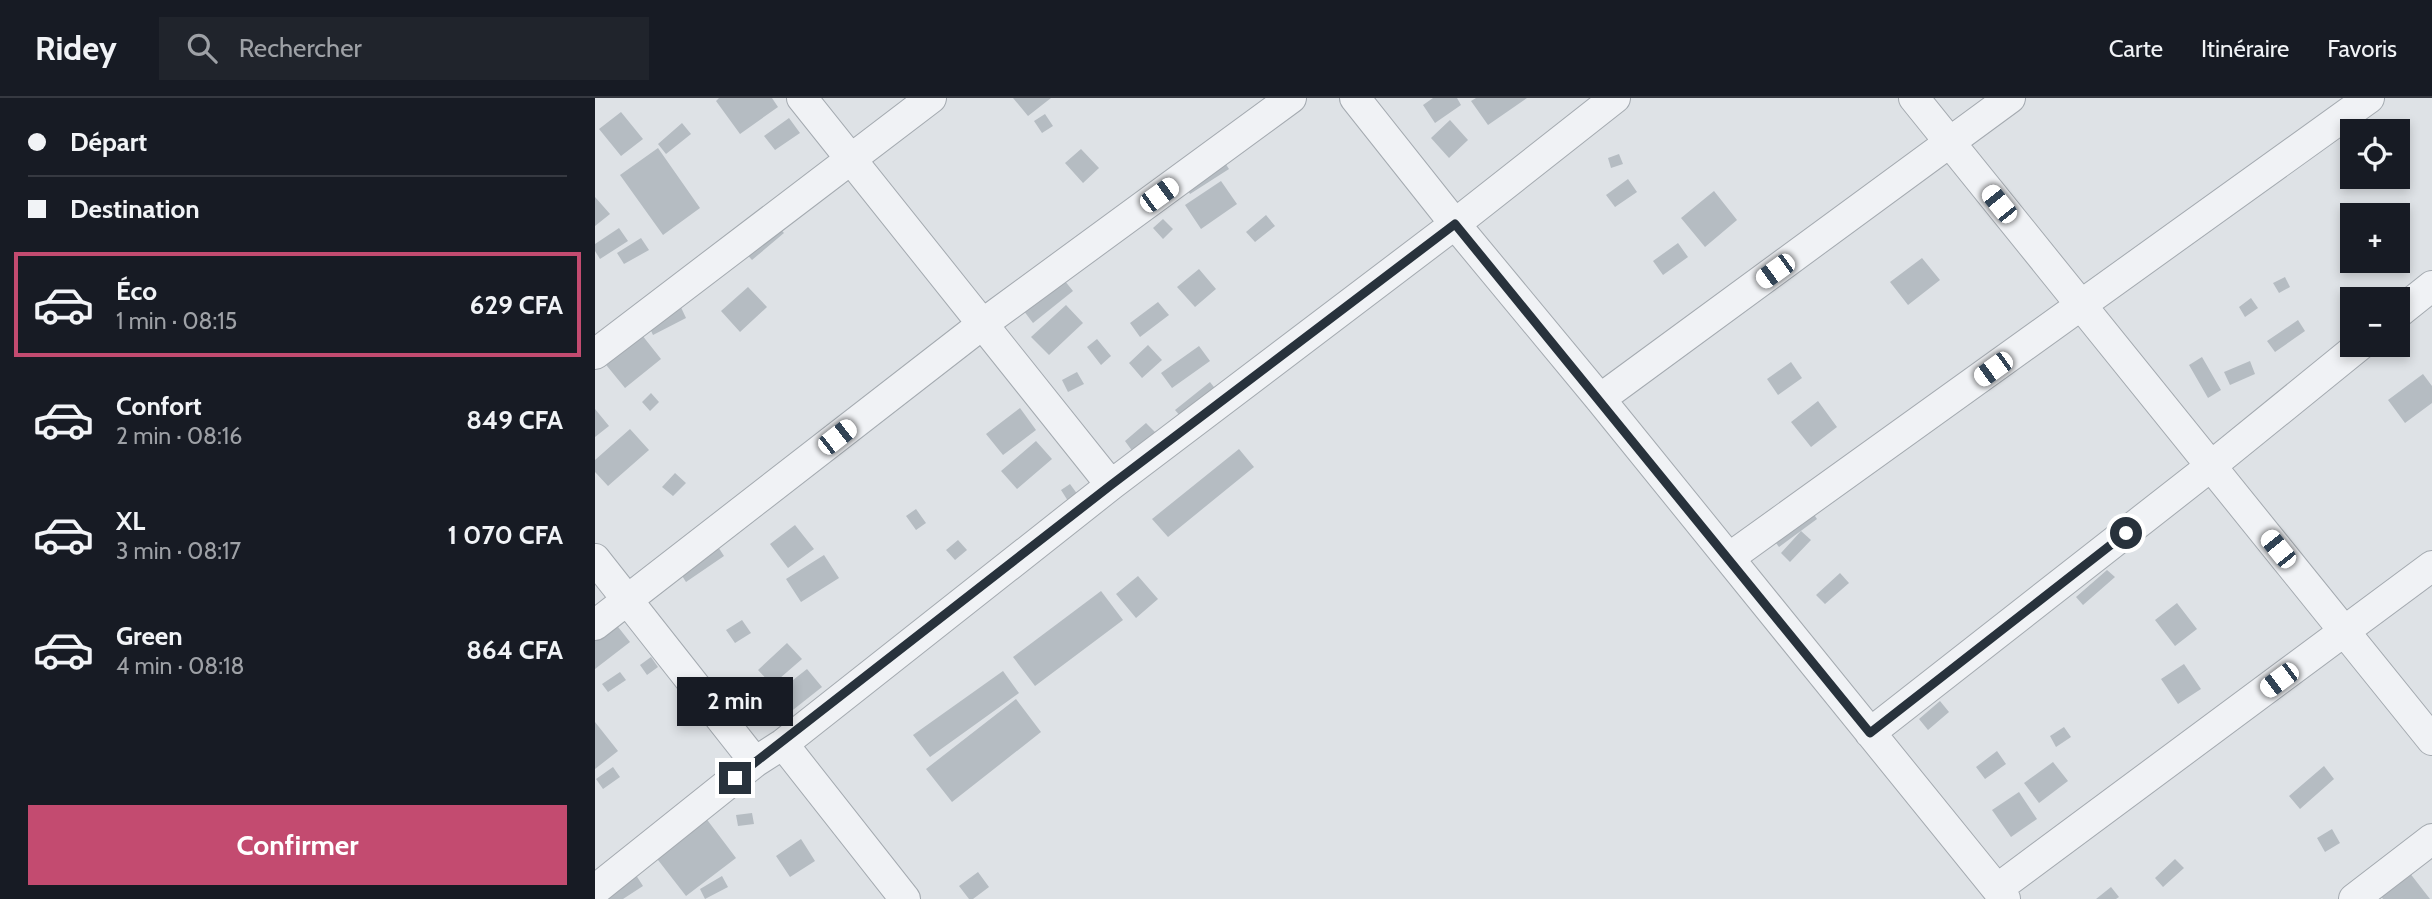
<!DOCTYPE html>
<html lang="fr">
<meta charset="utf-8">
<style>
body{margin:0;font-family:Cabin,sans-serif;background:#20242c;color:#f1f3f6;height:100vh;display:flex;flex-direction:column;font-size:26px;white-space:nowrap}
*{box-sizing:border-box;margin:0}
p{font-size:23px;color:#9ea1a6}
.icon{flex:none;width:38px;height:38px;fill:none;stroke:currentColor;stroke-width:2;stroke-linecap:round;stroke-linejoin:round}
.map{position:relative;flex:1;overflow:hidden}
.side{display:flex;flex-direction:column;background:#171b24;width:595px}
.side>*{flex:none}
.top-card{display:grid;align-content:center;height:154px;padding:0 28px;background:#171b24}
.tools{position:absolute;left:1745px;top:21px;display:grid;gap:14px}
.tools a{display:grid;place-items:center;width:70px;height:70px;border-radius:0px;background:#171b24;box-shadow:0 4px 10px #0003;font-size:35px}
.end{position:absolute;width:32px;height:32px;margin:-16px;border:9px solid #28323c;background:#fff;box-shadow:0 0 0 4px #fff}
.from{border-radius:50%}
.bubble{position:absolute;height:49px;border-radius:0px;background:#171b24;box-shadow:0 4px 10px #0003;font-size:23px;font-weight:800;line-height:49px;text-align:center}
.car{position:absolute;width:21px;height:42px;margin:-21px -10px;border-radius:9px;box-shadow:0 0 5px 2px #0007;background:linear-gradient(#fff 24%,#345 0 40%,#fff 0 76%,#345 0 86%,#fff 0)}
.top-card b{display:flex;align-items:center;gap:24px;height:66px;font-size:26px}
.top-card b+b{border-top:2px solid #363941}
.top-card i{width:18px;height:18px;background:#f1f3f6}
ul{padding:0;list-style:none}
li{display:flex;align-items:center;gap:21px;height:105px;margin:0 14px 10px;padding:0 14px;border:4px solid transparent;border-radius:0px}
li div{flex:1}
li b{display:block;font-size:26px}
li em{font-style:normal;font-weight:800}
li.current{border-color:#c34b70}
li>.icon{width:63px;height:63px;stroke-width:1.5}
.action{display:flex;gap:14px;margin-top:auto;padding:14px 28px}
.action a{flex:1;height:80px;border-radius:0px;background:#c34b70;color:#fff;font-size:28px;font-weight:800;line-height:80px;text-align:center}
header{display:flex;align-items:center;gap:42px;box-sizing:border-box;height:98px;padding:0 35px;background:#171b24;border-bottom:2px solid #363941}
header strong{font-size:33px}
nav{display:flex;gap:38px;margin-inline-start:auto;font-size:24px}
.search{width:490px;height:63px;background:#20242c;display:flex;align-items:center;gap:18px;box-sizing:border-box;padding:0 24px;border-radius:0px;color:#9ea1a6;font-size:26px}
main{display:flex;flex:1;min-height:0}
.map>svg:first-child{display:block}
.building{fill:#b5bcc2}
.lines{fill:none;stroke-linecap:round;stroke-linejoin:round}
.minor-casing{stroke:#a4aab0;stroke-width:32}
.minor{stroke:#f0f2f5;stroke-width:30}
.route{stroke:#28323c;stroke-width:9}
</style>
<header>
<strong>Ridey</strong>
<div class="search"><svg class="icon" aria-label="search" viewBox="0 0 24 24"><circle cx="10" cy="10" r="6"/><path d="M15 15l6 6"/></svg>Rechercher</div>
<nav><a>Carte</a><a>Itinéraire</a><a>Favoris</a></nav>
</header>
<main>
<section class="side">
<div class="top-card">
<b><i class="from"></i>Départ</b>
<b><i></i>Destination</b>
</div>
<ul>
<li class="current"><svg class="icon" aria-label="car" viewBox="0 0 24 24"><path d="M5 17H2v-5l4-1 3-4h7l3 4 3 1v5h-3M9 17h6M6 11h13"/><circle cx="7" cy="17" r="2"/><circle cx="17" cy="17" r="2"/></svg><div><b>Éco</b><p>1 min · 08:15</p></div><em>629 CFA</em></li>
<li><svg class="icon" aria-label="car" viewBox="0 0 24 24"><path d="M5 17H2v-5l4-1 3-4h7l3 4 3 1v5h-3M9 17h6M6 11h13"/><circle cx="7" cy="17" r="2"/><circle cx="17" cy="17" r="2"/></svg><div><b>Confort</b><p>2 min · 08:16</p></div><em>849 CFA</em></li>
<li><svg class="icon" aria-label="car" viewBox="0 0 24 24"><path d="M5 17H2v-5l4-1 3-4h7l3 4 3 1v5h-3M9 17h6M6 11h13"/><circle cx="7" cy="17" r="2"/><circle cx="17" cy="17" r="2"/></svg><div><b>XL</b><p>3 min · 08:17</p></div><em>1 070 CFA</em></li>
<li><svg class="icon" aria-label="car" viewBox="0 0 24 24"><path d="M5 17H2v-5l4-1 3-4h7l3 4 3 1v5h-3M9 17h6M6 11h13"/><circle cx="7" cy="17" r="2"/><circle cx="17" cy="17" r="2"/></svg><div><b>Green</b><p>4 min · 08:18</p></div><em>864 CFA</em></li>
</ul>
<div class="action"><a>Confirmer</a></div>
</section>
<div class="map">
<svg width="1837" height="801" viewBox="0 0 1837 801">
<rect width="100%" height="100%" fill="#dee2e6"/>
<path class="building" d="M124,0H177L183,9L145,36L121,3Z
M418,0H456L433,18Z
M838,0H862L866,7L840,25L828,7Z
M881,0H932L893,27L876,3Z
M26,14L48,41L26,58L4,31Z
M450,16L458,28L447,35L439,23Z
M194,20L205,35L180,52L169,38Z
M855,22L873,42L854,60L836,40Z
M87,25L96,36L71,56L63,46Z
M63,50L105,110L68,137L25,77Z
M486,51L504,70L488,85L470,65Z
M1024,56L1028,66L1016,70L1013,60Z
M626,59L634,71L595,96L587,83Z
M1033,81L1042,94L1020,109L1011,97Z
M626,83L642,106L606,131L590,107Z
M1119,93L1142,122L1110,149L1086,120Z
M0,99L15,116L0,128Z
M671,117L680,128L660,144L651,134Z
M568,121L578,131L568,141L558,130Z
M179,124L189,135L157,162L148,152Z
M24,130L33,143L5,161L0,153V146Z
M46,140L54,152L29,166L22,155Z
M1083,145L1093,159L1068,177L1058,163Z
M1327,160L1345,182L1313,207L1295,184Z
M604,171L621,191L600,209L582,189Z
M461,172L478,193L438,225L422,204Z
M1690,179L1695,189L1684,195L1678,185Z
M153,189L172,209L145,234L126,213Z
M1656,200L1663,210L1650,219L1644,209Z
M83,203L91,220L58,237L50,220Z
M563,204L574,217L545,239L535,225Z
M471,207L488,225L454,257L436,239Z
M1703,222L1710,233L1680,254L1672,243Z
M39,227L66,261L30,290L3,257Z
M502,241L516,258L506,267L492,249Z
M553,247L567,262L547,280L534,265Z
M604,248L615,263L577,290L566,275Z
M1607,259L1626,292L1613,300L1594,267Z
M1655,263L1660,276L1635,287L1629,274Z
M1196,264L1207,280L1183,297L1172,281Z
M482,274L489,286L473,294L467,282Z
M1828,276L1837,288V305L1810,325L1793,302Z
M615,284L622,293L587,320L580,312Z
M56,295L64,304L55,313L47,304Z
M1223,303L1242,329L1216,349L1196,324Z
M425,310L441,332L408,357L391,336Z
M0,311L14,328L0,339Z
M551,325L561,335L538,354L530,343Z
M35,331L54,352L13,388L0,374V362Z
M441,343L457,361L422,391L406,373Z
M644,351L659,369L573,439L557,421Z
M80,375L91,385L78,398L67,389Z
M475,386L483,397L473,403L466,392Z
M321,411L331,425L321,432L311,418Z
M1216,412L1222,421L1184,449L1178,441Z
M200,427L219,451L193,470L175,446Z
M1206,433L1216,442L1195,464L1186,455Z
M118,441L129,458L91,484L80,467Z
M363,442L372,452L360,462L351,452Z
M229,457L244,480L206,504L191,481Z
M1512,472L1520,479L1488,507L1481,499Z
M1245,475L1254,485L1230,506L1221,497Z
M543,478L563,501L541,520L521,496Z
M506,493L528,522L440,588L418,559Z
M1582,505L1602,531L1580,548L1560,522Z
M16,520L35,544L0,571V533Z
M147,522L156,535L140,545L131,532Z
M192,545L207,561L177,587L163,572Z
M56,559L63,569L52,577L45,567Z
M1589,566L1606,591L1583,606L1566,581Z
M212,571L227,589L189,619L174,601Z
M408,573L424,595L335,659L318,637Z
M25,574L31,582L13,594L7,586Z
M421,601L446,634L357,704L331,671Z
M1345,603L1354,614L1333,632L1324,621Z
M0,624L23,653L0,671Z
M1469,629L1476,639L1461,649L1455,638Z
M1402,653L1411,666L1390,681L1381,669Z
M1458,664L1473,683L1444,705L1429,685Z
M1729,668L1739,681L1705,711L1694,698Z
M18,669L25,679L8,691L1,681Z
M1424,694L1442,721L1416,739L1397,712Z
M107,715L141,760L91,798L56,753Z
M157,715L159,726L143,728L141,717Z
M1737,731L1745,745L1730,754L1722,740Z
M206,741L220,763L195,779L181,758Z
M1580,761L1589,770L1568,789L1560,780Z
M39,774L48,788L28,801H0Z
M383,774L394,789L378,801H374L364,788Z
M1814,774L1835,801H1788L1785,797Z
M127,778L133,789L110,801L105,791Z
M1516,789L1524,799L1521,801H1501Z"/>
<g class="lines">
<g class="minor-casing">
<path id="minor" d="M207,0L516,387
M760,0L860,126L1005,301L1410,801
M1319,0L1837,642
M1802,216L1837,188
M0,256L336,0
M1005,301L1415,0
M1134,460L1774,0
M0,461L160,664
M0,527L389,225L696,0
M1275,635L1616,368L1765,247
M188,646L310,801
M1402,791L1837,468
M0,792L160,664L188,646L516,387L860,126L1020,0
M1759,801L1837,741"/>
</g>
<use href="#minor" class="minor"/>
</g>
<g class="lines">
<path class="route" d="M140,680L516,387L860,126L1275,635L1531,435"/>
</g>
</svg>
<div class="tools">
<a><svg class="icon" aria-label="locate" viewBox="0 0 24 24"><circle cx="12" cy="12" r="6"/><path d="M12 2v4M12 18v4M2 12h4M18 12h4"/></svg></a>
<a>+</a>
<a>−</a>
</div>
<i class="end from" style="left:1531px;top:435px"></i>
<i class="end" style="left:140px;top:680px"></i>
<div class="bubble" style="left:82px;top:579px;width:116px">2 min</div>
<i class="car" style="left:564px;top:97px;rotate:54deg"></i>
<i class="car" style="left:1404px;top:106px;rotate:321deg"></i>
<i class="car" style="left:1180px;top:173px;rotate:234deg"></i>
<i class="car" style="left:1398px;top:271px;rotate:234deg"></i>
<i class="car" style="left:242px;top:339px;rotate:52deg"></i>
<i class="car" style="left:1683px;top:451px;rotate:321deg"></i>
<i class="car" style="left:1684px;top:582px;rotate:233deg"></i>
</div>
</main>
